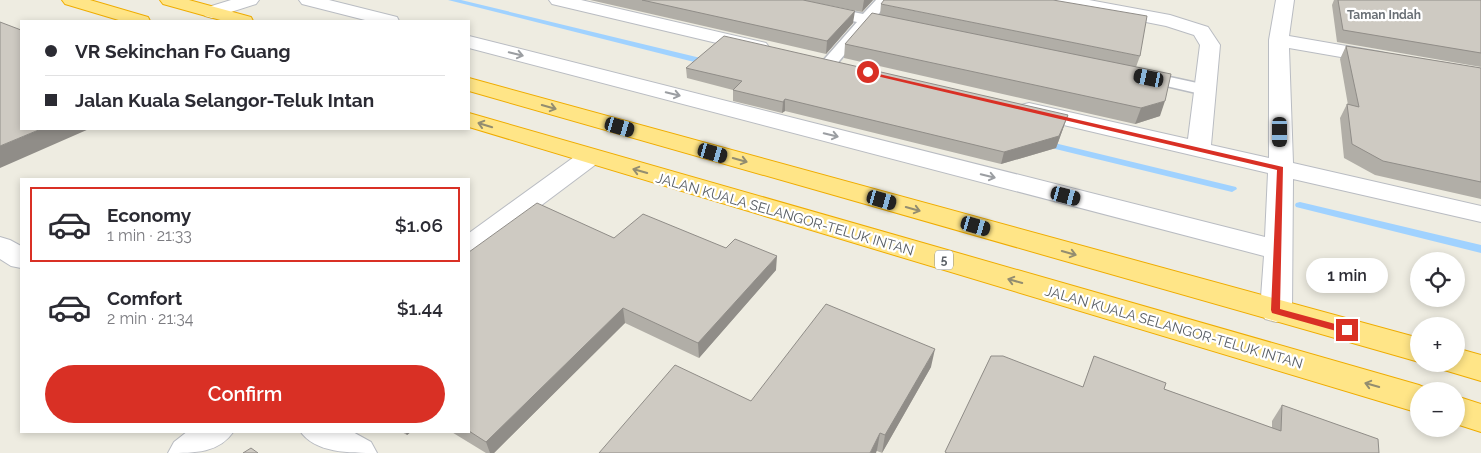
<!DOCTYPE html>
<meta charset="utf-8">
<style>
body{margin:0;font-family:Raleway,sans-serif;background:#f7f7f7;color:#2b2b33;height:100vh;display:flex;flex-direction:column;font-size:19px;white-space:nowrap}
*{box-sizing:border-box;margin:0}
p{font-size:16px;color:#7c7c81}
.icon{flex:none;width:28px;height:28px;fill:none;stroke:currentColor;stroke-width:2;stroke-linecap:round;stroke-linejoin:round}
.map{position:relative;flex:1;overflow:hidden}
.details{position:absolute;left:20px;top:178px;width:450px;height:255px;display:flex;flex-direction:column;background:#fff;border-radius:0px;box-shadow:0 2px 8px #0003}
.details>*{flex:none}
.guide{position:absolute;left:20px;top:20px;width:450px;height:110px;border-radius:0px;box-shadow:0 2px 8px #0003;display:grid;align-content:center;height:110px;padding:0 25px;background:#fff}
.fabs{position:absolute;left:1410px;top:252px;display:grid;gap:10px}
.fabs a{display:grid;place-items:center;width:55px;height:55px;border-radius:50%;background:#fff;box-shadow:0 2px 8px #0003;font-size:25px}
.end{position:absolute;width:22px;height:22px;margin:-11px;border:6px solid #d93025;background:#fff;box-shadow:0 0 0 2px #fff}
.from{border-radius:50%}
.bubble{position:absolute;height:35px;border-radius:18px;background:#fff;box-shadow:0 2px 8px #0003;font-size:16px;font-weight:600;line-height:35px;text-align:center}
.car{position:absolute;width:15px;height:30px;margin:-15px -8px;border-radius:6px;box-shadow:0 0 4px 1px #0007;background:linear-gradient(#222 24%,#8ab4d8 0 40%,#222 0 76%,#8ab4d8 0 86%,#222 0)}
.guide b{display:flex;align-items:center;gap:18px;height:48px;font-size:19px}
.guide b+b{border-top:1px solid #e1e1e2}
.guide i{width:12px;height:12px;background:#2b2b33}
ul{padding:9px 0 0;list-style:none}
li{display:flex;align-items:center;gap:15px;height:75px;margin:0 10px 8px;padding:0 15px;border:2px solid transparent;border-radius:0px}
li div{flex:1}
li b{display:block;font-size:19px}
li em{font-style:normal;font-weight:600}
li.current{border-color:#d93025}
li>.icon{width:45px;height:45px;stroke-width:1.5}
.action{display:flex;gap:10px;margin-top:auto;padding:10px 25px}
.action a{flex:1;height:58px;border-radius:30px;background:#d93025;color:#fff;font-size:20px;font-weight:600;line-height:58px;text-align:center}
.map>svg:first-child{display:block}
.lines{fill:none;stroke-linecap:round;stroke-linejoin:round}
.stream{fill:#a0d2ff;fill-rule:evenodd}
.lane-casing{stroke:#b9bcc2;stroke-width:3}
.street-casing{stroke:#b9bcc2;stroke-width:2}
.highway-casing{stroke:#efac00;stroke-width:2}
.lane{fill:#fff;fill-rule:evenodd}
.street{fill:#fff;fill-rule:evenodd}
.highway{fill:#ffe587;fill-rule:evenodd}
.wall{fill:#b1aea7}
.shaded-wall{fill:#908d88}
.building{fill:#cecac2;stroke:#908d88}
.oneway{stroke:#9b9ea2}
.oneway2{stroke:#938d70}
.route{fill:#d93025}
.labels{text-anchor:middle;stroke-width:4.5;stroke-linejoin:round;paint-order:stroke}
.far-neighbourhood-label{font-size:12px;font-weight:bold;fill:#6a7076;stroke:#fff}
.shield{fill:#fff;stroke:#8b8e92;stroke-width:1}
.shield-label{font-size:12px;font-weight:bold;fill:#595e64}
.street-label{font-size:14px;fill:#595e64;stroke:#fff}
</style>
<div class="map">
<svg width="1481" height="453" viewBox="0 0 1481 453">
<rect width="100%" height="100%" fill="#eeece1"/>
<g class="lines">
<path class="stream" d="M448,0H461L713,61L714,63L710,66Z
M1042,140L1236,187L1237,189L1232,192L1039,145L1037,143L1039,141Z
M1300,202L1481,245V253L1296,207L1295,205L1296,203Z"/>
<g class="lane-casing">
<path id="lane" d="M766,0H793L863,14L876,0H890L876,17L899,22L901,25L899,28L894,29L870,24L835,66H823L821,63L857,22L773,4Z
M1142,71L1211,86L1213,90L1211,94L1205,95L1136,79L1134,76L1136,73Z"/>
</g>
<g class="street-casing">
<path id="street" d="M231,0H259L256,4L212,18L205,16L203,12L205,8Z
M299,0H329L397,17L399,21H369L302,4Z
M549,0H581L766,43L769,47L766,51L759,53L552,4Z
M1051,0H1089L1170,15L1208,27L1220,45L1211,145L1269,158V40L1276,0H1294L1289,36L1381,52L1388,54L1391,58L1388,62L1381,64L1289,48L1293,163L1481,206V222L1293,179L1292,311L1287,319L1276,322L1265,319L1260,311L1264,256L469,48V36L1265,237L1268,173L1021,115L1018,110L1021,105L1029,103L1188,139L1200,45L1194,35L1166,26L1060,5L1054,4Z
M590,150L599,152L602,157L599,162L479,252L469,255V233L581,152Z
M0,237L10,240L21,246V268L11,266L0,259Z
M188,431H234C219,453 196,453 168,453L174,442Z
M300,431H351L371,442L377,453C349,453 315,453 300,431Z"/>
</g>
<g class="highway-casing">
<path id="highway" d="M62,0H90L148,17L150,21H122L65,4Z
M160,0H189L251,17L253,21H224L163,4Z
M469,78L1419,338V362L469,91Z
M469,113L1419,385L1432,391H1419V413L469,127Z
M1456,348L1481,355V381L1444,370L1441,364H1456Z
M1456,396L1481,404V432L1456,424Z"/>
</g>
<use href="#lane" class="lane"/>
<use href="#street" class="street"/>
<use href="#highway" class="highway"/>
</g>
<path class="wall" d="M590,0H873L862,12L807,1L853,23L826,54Z
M1334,0H1481V67L1337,42L1332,5Z
M881,4L1140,56L1136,67L1160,116L1135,124L844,58L845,44L880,15Z
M1346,46L1481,68V199L1375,175L1344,158L1340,118L1347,104L1348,105L1340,59Z
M686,68L1064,126L1056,148L1001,164L785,111L782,113L733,101V90L687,78Z
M614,238L726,248L776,270L699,358L625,323L494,453H486L450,431H469Z
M991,356L1083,387L1094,356L1164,389L1272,428V421L1282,405L1379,453H945Z
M931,367L882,453L751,401Z
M400,431H412L407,435Z"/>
<path class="shaded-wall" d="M864,0H873L862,12Z
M855,11L853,23L826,54L827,41Z
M785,99V111L782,113L783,102Z
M1165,101L1160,116L1135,124L1141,108Z
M1068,115L1056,148L1001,164L1004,152Z
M41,129H89L0,168V146Z
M777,256L776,270L699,358L698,343Z
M623,308L625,323L494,453H490L486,442Z
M935,349L931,367L882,453L885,435Z
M405,431H412L407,435Z
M880,433L877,450L876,453H870Z"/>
<path class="building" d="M642,0H803L855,11L827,41Z
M884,0H1053L1147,16L1140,56L881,4Z
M1338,0H1481V53L1343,30Z
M872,13L1171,74L1165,101L1141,108L845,44Z
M0,22L21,30V129H41L0,146Z
M724,36L1068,115L1059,136L1004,152L785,99L783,102L733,90L742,81L686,68Z
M1346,46L1481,68V182L1383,161L1352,144L1347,104L1359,107Z
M537,203L614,238L643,214L726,248L735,239L777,256L698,343L623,308L486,442L469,431V252Z
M826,304L935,349L885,435L880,433L870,453H599L675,365L751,401Z
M991,356H1003L1083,387L1094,356L1166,383L1164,389L1281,431L1282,405L1378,439L1379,453H947L945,452Z
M251,448L258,453H243Z"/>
<defs><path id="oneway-shaft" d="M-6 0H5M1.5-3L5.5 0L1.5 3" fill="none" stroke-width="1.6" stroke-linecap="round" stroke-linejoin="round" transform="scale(1.25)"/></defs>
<g class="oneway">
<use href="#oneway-shaft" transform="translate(516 54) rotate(14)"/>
<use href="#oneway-shaft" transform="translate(673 94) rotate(14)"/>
<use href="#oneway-shaft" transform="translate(831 135) rotate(14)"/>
<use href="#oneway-shaft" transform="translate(988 176) rotate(14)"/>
</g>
<g class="oneway2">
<use href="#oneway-shaft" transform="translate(549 107) rotate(16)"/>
<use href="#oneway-shaft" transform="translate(485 125) rotate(-163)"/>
<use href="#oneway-shaft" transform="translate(740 160) rotate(16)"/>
<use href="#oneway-shaft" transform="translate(640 171) rotate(-164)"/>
<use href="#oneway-shaft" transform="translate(913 209) rotate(16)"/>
<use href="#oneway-shaft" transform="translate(1069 253) rotate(16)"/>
<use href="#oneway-shaft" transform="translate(1015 281) rotate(-164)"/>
<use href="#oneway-shaft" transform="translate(1372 385) rotate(-164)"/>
</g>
<path class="route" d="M866,71L1283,167L1280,309L1350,328L1352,330L1347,334L1272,313L1271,310L1277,170L868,74Z"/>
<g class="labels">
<g class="far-neighbourhood-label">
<text x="1384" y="19">Taman Indah</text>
</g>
<rect class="shield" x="935" y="250.5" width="18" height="19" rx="4"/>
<g class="shield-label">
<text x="944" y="264">5</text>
</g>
<g class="street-label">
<text transform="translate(785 214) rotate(16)" y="5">JALAN KUALA SELANGOR-TELUK INTAN</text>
<text transform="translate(1174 327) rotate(16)" y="5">JALAN KUALA SELANGOR-TELUK INTAN</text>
</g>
</g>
</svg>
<div class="fabs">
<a><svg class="icon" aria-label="locate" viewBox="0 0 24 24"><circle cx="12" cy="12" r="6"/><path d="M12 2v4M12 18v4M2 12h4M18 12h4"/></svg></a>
<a>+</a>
<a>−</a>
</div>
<i class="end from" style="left:868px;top:72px"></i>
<i class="end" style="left:1347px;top:330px"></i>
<div class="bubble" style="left:1306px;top:258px;width:82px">1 min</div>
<i class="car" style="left:1149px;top:78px;rotate:282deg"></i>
<i class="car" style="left:620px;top:127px;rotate:106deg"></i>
<i class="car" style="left:1280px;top:132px;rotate:180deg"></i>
<i class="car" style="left:713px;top:153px;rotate:106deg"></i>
<i class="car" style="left:1066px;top:196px;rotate:105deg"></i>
<i class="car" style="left:882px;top:200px;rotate:106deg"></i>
<i class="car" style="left:976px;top:226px;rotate:106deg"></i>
<div class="guide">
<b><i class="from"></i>VR Sekinchan Fo Guang</b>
<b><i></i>Jalan Kuala Selangor-Teluk Intan</b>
</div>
<section class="details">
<ul>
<li class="current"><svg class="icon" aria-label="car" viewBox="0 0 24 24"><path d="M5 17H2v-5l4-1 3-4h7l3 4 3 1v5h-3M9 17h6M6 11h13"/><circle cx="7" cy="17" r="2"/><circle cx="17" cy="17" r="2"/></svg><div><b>Economy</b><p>1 min · 21:33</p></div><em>$1.06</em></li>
<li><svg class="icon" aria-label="car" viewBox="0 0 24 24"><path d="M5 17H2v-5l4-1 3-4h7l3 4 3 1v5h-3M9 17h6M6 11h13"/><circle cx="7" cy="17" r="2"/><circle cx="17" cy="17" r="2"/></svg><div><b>Comfort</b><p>2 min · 21:34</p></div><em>$1.44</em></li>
</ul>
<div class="action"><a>Confirm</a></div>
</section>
</div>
